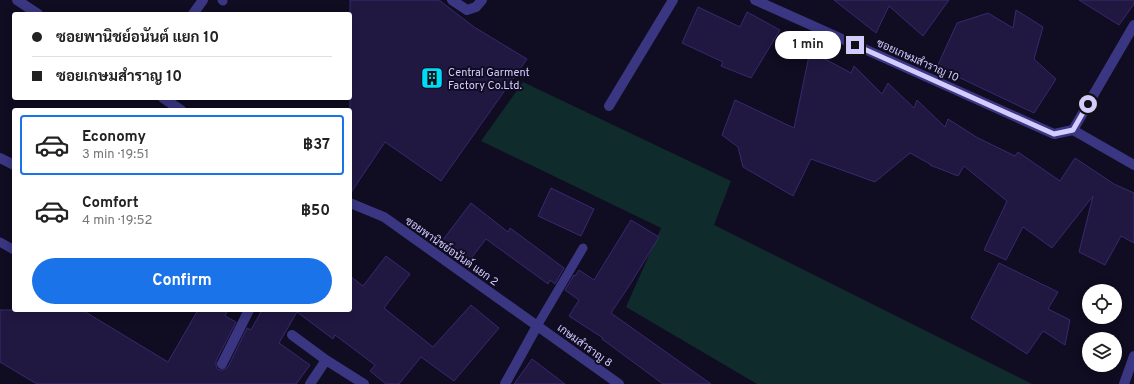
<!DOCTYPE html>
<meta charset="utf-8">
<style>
body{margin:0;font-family:Overpass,Sarabun,sans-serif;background:#f2f2f2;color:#222;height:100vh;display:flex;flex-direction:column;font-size:15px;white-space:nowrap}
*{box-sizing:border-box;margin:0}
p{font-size:13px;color:#767676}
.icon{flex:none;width:22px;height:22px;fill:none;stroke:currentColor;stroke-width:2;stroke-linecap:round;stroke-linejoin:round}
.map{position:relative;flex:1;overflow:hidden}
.sheet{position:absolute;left:12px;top:108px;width:340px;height:204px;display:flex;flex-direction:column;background:#fff;border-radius:4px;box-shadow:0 2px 10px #0003}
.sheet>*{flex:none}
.banner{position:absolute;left:12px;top:12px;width:340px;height:88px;border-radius:4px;box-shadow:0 2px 10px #0003;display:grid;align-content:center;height:88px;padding:0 20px;background:#fff}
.controls{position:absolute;left:1082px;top:284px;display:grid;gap:8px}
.controls a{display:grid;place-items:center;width:40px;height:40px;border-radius:50%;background:#fff;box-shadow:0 2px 10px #0003;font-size:20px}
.end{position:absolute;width:18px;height:18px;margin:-9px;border:5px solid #d3ccff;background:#111;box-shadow:0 0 0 2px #111}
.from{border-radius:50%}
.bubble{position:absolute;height:28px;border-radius:14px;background:#fff;box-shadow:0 2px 10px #0003;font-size:13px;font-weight:700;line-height:28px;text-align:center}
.banner b{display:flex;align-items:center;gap:14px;height:38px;font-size:15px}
.banner b+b{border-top:1px solid #e0e0e0}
.banner i{width:10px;height:10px;background:#222}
ul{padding:7px 0 0;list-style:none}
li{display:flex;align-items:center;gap:12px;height:60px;margin:0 8px 6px;padding:0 12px;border:2px solid transparent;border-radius:4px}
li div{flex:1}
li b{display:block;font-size:15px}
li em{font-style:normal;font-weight:700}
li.active{border-color:#1a73e8}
li>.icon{width:36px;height:36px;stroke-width:1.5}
.action{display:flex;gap:8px;margin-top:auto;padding:8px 20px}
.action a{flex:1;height:46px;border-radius:24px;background:#1a73e8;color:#fff;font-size:16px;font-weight:700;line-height:46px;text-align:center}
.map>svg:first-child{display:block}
.green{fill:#0f2b2b}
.building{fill:#211842;stroke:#38296f}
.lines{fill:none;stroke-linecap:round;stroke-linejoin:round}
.service{stroke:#3a3681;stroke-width:9}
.minor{stroke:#3a3681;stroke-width:10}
.route{stroke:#d3ccff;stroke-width:5}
.labels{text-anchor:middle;stroke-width:4;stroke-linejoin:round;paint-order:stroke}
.street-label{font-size:11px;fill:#d3ccff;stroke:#100c21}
.poi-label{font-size:11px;fill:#d3ccff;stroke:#100c21;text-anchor:start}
</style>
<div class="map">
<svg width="1134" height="384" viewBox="0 0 1134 384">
<rect width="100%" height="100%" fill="#100c21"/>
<path class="green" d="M523,82L731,181L714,225L1032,384H757L626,307L661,228L481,141Z"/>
<path class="building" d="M350,0H439L474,27L527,59L441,181L385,142L350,194Z
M834,0H949L923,36L889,6L876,33Z
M1079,0H1134V4L1119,25Z
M698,7L740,27L747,12L780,30L751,78L721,66L723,62L682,43Z
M1016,10L1043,27L1034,59L1056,79L1034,113L937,67L957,23L988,13L1013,28Z
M810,51L851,73L854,66L882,94L888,83L914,108L917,100L945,127L948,119L978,138L1015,156L1018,152L1060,181L1075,158L1114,184L1134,193V243L1121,236L1105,265L1079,252L1093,196L1052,248L1023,227L1006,260L984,250L1007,201L964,166L958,176L930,165V164L910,153L875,182L811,159L793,196L743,167L738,147L722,135L735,100L794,128Z
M551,188L594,209L581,236L538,216Z
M471,203L508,232L510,228L564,268L555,284L550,280L548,284L486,239L469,261L442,241Z
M631,220L659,237L631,283L611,313L711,384H663L602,339L603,338L569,316L579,300L565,290L574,275L575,276L579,270L594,280Z
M386,256L410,274L384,308L433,347L471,305L499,328L454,381L421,357L399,384H386L370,371L375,365L335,335L333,339L297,312L279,343L310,365L296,384H37L0,362V310H82L168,362L198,310H228L225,316L236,322L216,361V365L217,368L219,370H223L228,367L247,328L251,330L262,310H350V276L363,286Z
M999,263L1058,292L1048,309L1070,320L1065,345L1043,331L1027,354L971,318Z
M532,359L565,384H514Z"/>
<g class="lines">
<path class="service" d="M222,0L223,1
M0,242L14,250
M537,326L583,248"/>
<path class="minor" d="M17,0L38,14
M452,0L467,10L476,7L482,0
M755,0L1054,134L1073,130
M193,14L203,0
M1134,25L1073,130L1134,165
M163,98L181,110
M609,106L673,0
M0,158L14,165
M350,203L384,217L619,384
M292,335L326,360
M222,364L249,310
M310,384L326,360L364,384
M505,384L537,326
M1124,384L1134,356"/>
</g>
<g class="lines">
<path class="route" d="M855,45L1054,134L1073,130L1088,104"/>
</g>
<defs>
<g id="building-square" transform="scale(1.15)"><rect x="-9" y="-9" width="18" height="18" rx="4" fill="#00daf7" stroke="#100c21"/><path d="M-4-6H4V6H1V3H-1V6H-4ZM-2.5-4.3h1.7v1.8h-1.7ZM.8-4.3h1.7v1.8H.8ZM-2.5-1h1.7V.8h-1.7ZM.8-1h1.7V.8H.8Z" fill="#111"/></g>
</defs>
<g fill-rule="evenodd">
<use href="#building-square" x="432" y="78"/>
</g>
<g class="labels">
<g class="street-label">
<text transform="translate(918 60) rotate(24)" y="4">ซอยเกษมสำราญ 10</text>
<text transform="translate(452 251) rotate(35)" y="4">ซอยพานิชย์อนันต์ แยก 2</text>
<text transform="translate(585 345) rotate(36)" y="4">เกษมสำราญ 8</text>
</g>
<g class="poi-label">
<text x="448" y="76">Central Garment<tspan x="448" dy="13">Factory Co.Ltd.</tspan></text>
</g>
</g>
</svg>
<div class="controls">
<a><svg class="icon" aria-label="locate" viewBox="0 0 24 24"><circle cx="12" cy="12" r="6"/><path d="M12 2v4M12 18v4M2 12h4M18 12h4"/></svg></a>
<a><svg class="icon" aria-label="layers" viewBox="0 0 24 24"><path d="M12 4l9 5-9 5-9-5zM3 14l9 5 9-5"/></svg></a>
</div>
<i class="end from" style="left:1088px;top:104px"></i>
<i class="end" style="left:855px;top:45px"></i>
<div class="bubble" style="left:775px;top:31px;width:66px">1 min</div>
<div class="banner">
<b><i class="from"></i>ซอยพานิชย์อนันต์ แยก 10</b>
<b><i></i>ซอยเกษมสำราญ 10</b>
</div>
<section class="sheet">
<ul>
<li class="active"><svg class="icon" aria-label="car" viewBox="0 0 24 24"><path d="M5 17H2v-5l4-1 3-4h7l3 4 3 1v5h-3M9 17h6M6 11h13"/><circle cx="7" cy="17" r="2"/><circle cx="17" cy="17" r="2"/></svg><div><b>Economy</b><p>3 min · 19:51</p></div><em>฿37</em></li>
<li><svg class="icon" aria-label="car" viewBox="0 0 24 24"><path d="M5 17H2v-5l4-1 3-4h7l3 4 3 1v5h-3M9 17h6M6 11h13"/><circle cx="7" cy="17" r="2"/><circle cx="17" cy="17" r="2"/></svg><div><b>Comfort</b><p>4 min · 19:52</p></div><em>฿50</em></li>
</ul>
<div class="action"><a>Confirm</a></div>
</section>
</div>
